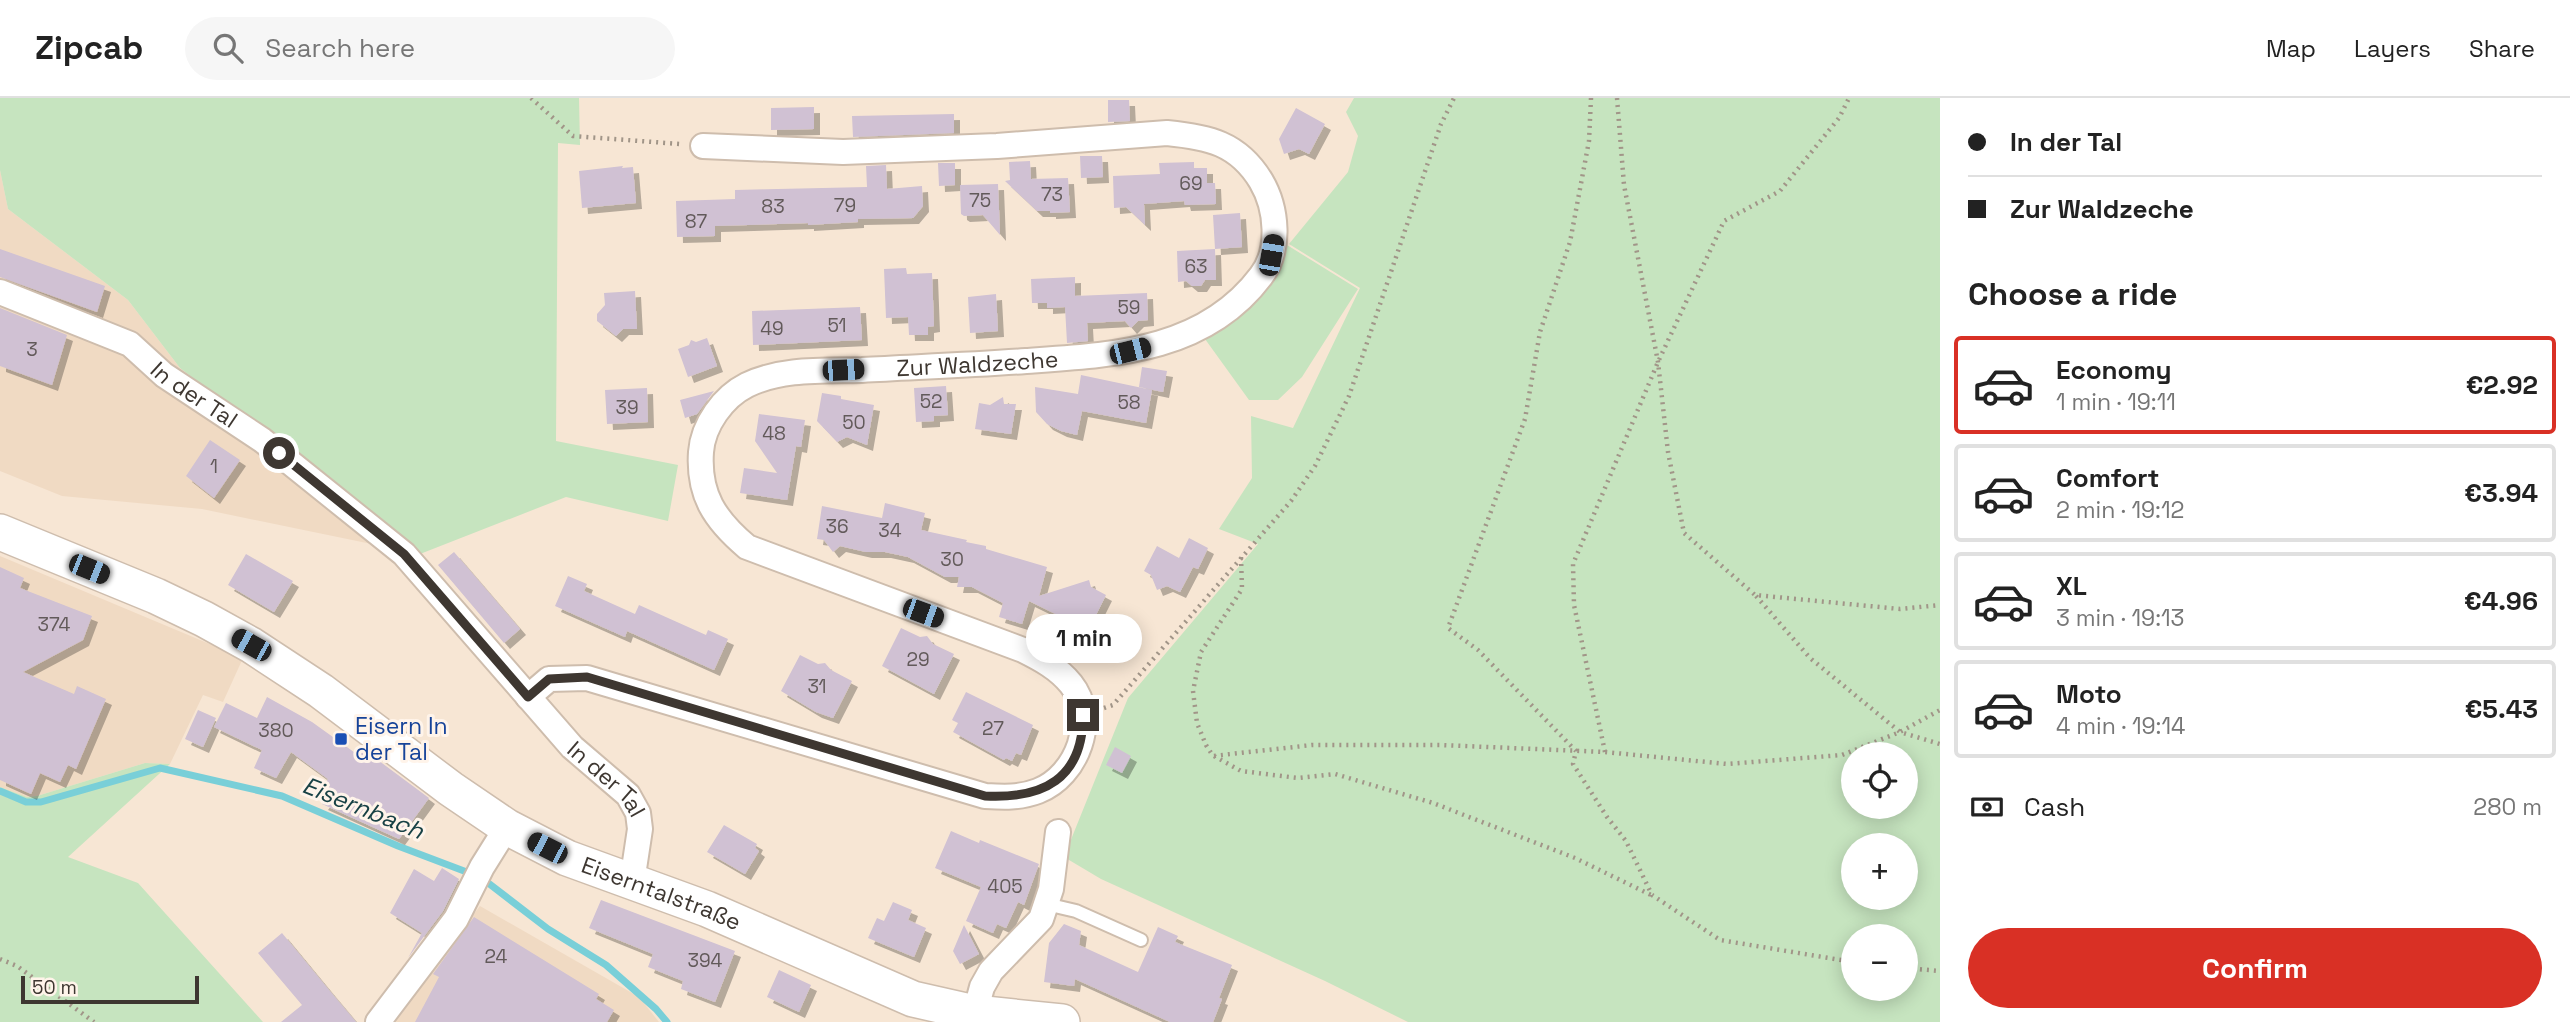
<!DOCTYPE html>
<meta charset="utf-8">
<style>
body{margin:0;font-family:"Space Grotesk",sans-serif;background:#f6f6f6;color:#222;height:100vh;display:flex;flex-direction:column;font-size:26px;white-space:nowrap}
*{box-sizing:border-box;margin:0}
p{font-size:23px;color:#767676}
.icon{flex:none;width:38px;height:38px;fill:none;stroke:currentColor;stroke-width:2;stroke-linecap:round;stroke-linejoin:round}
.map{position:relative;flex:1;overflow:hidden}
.details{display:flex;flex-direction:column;background:#fff;width:630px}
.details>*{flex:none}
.hud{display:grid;align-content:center;height:154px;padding:0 28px;background:#fff}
.buttons{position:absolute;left:1841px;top:644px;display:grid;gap:14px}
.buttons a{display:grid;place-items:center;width:77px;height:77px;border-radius:50%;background:#fff;box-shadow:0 4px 18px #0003;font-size:35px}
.scale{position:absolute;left:21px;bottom:18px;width:178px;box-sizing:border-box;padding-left:7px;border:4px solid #3e3731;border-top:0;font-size:19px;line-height:24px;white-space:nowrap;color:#3e3731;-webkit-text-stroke:5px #fff4ea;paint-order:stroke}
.end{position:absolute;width:32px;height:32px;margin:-16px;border:9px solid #3e3731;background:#fff;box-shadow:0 0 0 4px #fff}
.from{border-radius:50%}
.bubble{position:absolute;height:49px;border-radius:24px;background:#fff;box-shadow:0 4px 18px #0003;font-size:23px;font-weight:600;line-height:49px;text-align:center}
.car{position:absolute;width:21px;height:42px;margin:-21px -10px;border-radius:9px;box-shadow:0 0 5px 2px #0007;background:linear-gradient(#222 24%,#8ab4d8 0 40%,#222 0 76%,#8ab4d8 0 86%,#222 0)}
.hud b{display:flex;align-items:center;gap:24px;height:66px;font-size:26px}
.hud b+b{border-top:2px solid #e0e0e0}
.hud i{width:18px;height:18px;background:#222}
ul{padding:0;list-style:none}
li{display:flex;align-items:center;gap:21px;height:98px;margin:0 14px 10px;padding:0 14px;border:4px solid #e0e0e0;border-radius:7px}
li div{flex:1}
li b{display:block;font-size:26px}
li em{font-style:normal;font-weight:600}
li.on{border-color:#d93025}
li>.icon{width:63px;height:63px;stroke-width:1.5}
h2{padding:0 28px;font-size:32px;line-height:84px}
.pay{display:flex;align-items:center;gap:18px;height:77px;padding:0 28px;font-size:26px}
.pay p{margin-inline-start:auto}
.button{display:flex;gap:14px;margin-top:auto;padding:14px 28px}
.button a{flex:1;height:80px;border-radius:42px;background:#d93025;color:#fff;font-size:28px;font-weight:600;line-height:80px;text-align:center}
header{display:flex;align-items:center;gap:42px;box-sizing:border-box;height:98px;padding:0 35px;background:#fff;border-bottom:2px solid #e0e0e0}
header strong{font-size:33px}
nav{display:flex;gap:38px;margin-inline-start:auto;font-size:24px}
.search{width:490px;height:63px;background:#f6f6f6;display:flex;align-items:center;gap:18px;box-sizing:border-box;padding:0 24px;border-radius:38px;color:#767676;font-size:26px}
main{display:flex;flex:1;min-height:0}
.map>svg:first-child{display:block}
.built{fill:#f0dac3}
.green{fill:#c6e4bf;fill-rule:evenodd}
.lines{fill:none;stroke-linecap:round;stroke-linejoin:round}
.stream{stroke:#79cfd8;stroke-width:7}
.building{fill:#d0c1d3;filter:url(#shadow)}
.lane-casing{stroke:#cebdad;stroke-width:16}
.street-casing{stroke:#cebdad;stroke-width:28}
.secondary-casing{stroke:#cebdad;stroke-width:38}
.path{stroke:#a19588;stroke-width:4.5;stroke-dasharray:2 5;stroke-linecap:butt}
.lane{stroke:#fff;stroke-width:12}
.street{stroke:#fff;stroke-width:24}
.secondary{stroke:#fff;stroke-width:35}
.route{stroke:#3e3731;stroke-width:9}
.transit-dot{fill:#1a4fb4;stroke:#fff4ea;stroke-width:2.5}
.labels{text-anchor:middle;stroke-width:6;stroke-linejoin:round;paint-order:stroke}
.number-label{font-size:19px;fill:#625a5a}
.street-label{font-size:23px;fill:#3e3731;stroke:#fff4ea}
.transit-label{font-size:23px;fill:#164399;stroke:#fff4ea;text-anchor:start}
.water-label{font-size:24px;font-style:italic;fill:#184145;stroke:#fff4ea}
</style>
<header>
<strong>Zipcab</strong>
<div class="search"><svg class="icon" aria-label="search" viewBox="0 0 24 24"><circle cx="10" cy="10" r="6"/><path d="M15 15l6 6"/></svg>Search here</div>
<nav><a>Map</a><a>Layers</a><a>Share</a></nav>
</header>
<main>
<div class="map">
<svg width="1940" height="924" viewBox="0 0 1940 924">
<defs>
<filter id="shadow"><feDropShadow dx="6" dy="6" stdDeviation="0" flood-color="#0004"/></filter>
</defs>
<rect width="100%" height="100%" fill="#f7e6d4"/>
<path class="built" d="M0,72L8,111L128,202L180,270L420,456L202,411L62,398L0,373Z
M0,458L243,560L223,604L203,597L170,666L145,665L37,698L27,699L0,689Z
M480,808L639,899L659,924H388Z"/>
<path class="green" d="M0,0H579L580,47L558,45L556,343L678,367L668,423L566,399L420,456L180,270L128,202L8,111L0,72Z
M1354,0H1940V924H1408L1325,883L1101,781L1064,759L1128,600L1258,446L1219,431L1252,380L1251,318L1293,330L1360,190L1289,146L1348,74L1358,38L1346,14ZM1853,656H1906V709H1853ZM1853,747H1906V800H1853ZM1853,838H1906V891H1853Z
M1287,147L1358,191L1302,279L1278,302H1249L1205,241C1252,213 1269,200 1287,147Z
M145,665L170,666L68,759L138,785L263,924H0V689L27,699L37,698Z"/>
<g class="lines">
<path class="stream" d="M0,693L26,704H41L160,670L282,698L398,748L472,776
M483,781L548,831L606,867L656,911L667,924"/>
</g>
<path class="building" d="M1108,2H1129L1130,23L1108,24Z
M814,9V31L771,32V10Z
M1296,10L1325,26L1309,56L1299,51L1284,56L1279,41Z
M954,16V35L853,39L852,18Z
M1080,58H1102L1103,79L1081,80Z
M1030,63L1031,81L1068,80L1070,114L1050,115V113H1037L1005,83L1010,82L1009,64Z
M1194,64V70H1207V85H1215L1216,106L1185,107L1184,103L1144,106L1145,127L1126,109L1114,110L1113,78L1160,76L1159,65Z
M938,65H955V87L939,88Z
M886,67L887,91L922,88L923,108L913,120L858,121V124L808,127V125L715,128V138L677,139L676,103L735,101V92L867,89L866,68Z
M623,68L622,70L633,69L636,105L582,110L579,73Z
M998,86L1000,137L983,117L964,118L961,116L960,87Z
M1240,115L1242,149L1215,151L1213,117Z
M0,151L105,188L97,214L0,179Z
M1215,151L1216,182H1205L1201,188H1192L1186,183L1178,184L1177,153Z
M906,170L907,176L932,175L934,228L928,229V237H909L908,219L886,220L884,171Z
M1075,179V198L1147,195L1148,222L1138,223L1131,230L1125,223L1087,225L1088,243L1067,245L1065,209L1047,210V205H1032L1031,181Z
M635,193L637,231H623L616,238L597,223V216L605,207L604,195Z
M996,196L998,233L970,235L968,199Z
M860,209L862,242L753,247L752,213Z
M0,210L67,237L52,287L0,268Z
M707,240L717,268L688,279L678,251L689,247L691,242L696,244Z
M1142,269L1167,273L1163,294L1139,289Z
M1081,277L1152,292L1146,325L1082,313L1077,337L1061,333L1047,326L1036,314L1035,289L1078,296Z
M946,288L948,317L934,318V323L916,324L914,290Z
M647,290L648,324L607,326L605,292Z
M714,293L697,316L685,320L680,302Z
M822,295L841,298V301L874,307L867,347L847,339L837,344L817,323Z
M1003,299L1004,306H1016L1011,336L975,331L979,305L990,307Z
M759,316L805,322L801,349L796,348L787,402L740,395L744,370L777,375L755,343Z
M210,342L240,362L214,400L186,378Z
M885,405L925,415L921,432L967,442L966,444L986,448V451L1047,469L1039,498L1089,482L1091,489L1106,497L1091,527L1079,522L1072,524L1029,503L1022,526L999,519L1003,505L972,489H957L959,479H945L908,459L885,454H866L840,448L833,454L824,442L817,441L822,408L882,420Z
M1189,440L1208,450L1198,471L1193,469L1180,494L1167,488L1157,492L1151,477L1144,473L1157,448L1179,460Z
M454,454L520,531L504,545L438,467Z
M246,456L293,483L274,514L228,487Z
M0,469L24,480L20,490L92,518L83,542L23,574L74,596L77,588L106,601L76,671L68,667L60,684L40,675L31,696L0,682Z
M568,478L587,486L584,493L635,516L639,507L706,537L708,532L728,541L714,572L627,533L625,539L555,508Z
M901,530L920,539L927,538L933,546L954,556L934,596L882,568Z
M800,557L818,566L825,565L831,572L852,583L833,620L816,614L781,593Z
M966,594L1033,627L1021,657L1016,655L1012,663L1006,660L1004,662L953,634L958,625L952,622Z
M267,599L312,624L358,657L363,651L429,700L399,741L322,706L332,693L328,690L330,687L326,684L328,681L291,654L276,680L254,670L262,652L214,629L226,605L257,620Z
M198,612L216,620L203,649L185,641Z
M1115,649L1131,658L1122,675L1106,667Z
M724,727L757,746L755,750L759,753L745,776L707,754Z
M951,733L979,745L980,742L1039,766L1024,807L1018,804L1006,830L997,826L993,835L966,823L981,789L935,770Z
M442,770L459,781L443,813L408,860L422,835L390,815L414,771L434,783Z
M601,802L735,853L715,904L681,891L683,883L648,869L653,856L589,830Z
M893,804L912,812L908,822L926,830L914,859L868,840L877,820L884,823Z
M474,819L599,896L596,901L614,912L607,924H415L439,879L433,876Z
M1064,826L1081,833L1079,847L1138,874L1158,829L1178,838L1175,844L1232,867L1219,900L1222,901L1213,924H1170L1075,881L1074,888L1044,884L1049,845Z
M964,827L979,856L960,866L953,853Z
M282,835L329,892L356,924H281L302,907L258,855Z
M779,872L811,887L799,914L767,899Z"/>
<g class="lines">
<g class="lane-casing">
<path id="lane" d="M1046,806L1076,813L1141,842"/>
</g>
<g class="street-casing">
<g id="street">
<path id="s1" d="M0,194L130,246L164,277L262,342L404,456L572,649L628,697L638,715L640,731L632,784"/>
<path id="s2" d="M528,599L549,581L587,580L985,698C1003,699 1020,700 1038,693C1077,678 1099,621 1071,586C1058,570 1041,561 1023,552L747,449C715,422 698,397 701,354C703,327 723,299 747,287C782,270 824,273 862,272C916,269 971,267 1026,263C1112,257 1204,254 1261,178C1281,152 1277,110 1261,83C1238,45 1208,39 1167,35L997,48L843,54L703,48"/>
<path d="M975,915L982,889L991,873L1041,821L1051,791L1058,734"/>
<path d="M378,924L456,821L482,769L507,729"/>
</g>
</g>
<g class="secondary-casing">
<g id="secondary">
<path id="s3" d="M0,434L156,498L204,521L251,547L321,593L451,691L507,729L567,760L707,811L913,901L975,915L1062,924"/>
</g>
</g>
<path class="path" d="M531,0L573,38L680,46
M1591,0L1589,43L1570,144L1540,234L1525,321L1448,530L1478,552L1576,653L1573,666L1607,719L1626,743L1652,797L1720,842L1853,864
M1617,0L1624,87L1658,264L1668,354L1684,435L1755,497L1900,511L1940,507
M1241,459L1242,491L1201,554L1193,593L1197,625L1206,647L1213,658L1312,647H1441L1605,654L1727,666L1842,657L1900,634L1940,612
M1756,498L1810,560L1900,634L1940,646
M1104,610L1113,607L1291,403L1315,368L1349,298L1441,26L1454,0
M1605,654L1574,507L1573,466L1658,264L1724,123L1780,93L1839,20L1849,0
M1214,658L1241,673L1298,680L1335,676L1433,705L1575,760L1651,797
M0,861L17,868L94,924
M1906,870L1940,873"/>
<use href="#lane" class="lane"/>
<use href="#street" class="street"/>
<use href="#secondary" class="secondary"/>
</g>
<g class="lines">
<path class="route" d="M279,355L404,456L528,599L549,581L587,579L985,698C1043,701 1083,681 1083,617"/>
</g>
<rect class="transit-dot" x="334" y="634" width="14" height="14" rx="3.5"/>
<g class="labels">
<g class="number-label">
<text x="1191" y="92">69</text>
<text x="1052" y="103">73</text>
<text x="980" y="109">75</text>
<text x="845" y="114">79</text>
<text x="773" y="115">83</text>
<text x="696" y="130">87</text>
<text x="1196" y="175">63</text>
<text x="1129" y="216">59</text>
<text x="837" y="234">51</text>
<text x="772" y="237">49</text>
<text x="32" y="258">3</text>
<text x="931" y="310">52</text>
<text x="1129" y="311">58</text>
<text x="627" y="316">39</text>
<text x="854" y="331">50</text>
<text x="774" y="342">48</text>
<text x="214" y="375">1</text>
<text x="837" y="435">36</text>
<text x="890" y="439">34</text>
<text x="952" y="468">30</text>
<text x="54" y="533">374</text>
<text x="918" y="568">29</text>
<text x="817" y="595">31</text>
<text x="993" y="637">27</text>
<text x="276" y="639">380</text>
<text x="1005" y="795">405</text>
<text x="496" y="865">24</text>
<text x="705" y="869">394</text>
</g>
<g class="street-label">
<text dy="8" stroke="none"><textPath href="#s2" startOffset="1444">Zur Waldzeche</textPath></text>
<text dy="8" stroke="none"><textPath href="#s1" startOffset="222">In der Tal</textPath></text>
<text dy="8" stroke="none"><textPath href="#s1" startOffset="789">In der Tal</textPath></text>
<text dy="8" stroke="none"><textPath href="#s3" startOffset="758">Eiserntalstraße</textPath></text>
</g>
<g class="transit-label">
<text x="355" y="636">Eisern In<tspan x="355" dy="26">der Tal</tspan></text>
</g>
<g class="water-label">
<text transform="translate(363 710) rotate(22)" y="8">Eisernbach</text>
</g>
</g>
</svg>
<div class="buttons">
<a><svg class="icon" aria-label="locate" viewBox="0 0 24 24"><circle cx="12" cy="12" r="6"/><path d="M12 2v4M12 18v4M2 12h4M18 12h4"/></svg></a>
<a>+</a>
<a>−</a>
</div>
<div class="scale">50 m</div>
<i class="end from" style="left:279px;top:355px"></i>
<i class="end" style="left:1083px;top:617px"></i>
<div class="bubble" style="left:1026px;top:516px;width:116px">1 min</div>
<i class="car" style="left:1271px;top:157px;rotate:10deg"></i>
<i class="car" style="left:1130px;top:253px;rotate:76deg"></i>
<i class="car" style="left:843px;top:272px;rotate:87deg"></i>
<i class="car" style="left:89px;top:471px;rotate:112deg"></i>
<i class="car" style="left:923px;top:515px;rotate:110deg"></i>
<i class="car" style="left:251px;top:547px;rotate:299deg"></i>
<i class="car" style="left:547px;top:750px;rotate:297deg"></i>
</div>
<section class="details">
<div class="hud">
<b><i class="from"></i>In der Tal</b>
<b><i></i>Zur Waldzeche</b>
</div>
<h2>Choose a ride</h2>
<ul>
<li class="on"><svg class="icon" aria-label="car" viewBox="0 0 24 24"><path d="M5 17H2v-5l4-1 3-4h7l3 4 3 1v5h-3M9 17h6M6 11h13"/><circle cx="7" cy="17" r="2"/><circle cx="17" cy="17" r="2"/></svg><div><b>Economy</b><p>1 min · 19:11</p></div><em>€2.92</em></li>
<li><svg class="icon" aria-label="car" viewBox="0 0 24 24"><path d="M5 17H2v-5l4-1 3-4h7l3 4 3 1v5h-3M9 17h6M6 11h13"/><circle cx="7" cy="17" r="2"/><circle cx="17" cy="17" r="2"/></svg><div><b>Comfort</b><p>2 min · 19:12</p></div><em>€3.94</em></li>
<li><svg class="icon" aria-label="car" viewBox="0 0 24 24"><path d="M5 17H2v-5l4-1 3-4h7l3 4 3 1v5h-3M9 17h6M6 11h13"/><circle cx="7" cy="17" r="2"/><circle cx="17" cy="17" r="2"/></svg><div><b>XL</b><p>3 min · 19:13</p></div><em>€4.96</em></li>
<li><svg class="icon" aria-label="car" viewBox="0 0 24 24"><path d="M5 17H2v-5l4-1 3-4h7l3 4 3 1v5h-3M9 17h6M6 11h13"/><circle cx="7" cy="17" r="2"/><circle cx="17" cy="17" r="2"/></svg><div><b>Moto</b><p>4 min · 19:14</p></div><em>€5.43</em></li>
</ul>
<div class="pay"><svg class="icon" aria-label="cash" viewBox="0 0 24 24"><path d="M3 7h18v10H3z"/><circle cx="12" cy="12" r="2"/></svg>Cash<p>280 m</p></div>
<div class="button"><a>Confirm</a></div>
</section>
</main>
